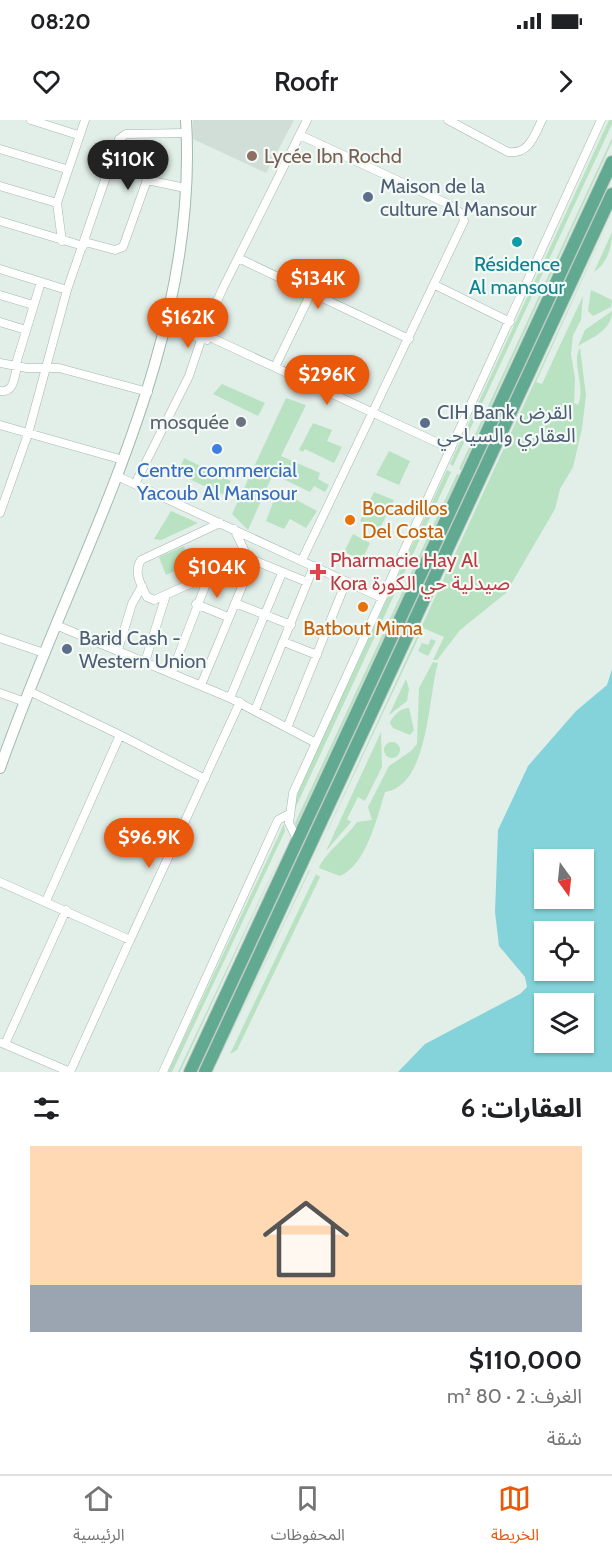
<!DOCTYPE html>
<html lang="ar">
<meta charset="utf-8">
<style>
:root{--surface:#fff;--page:#f6f6f6;--text:#202124;--muted:#757577;--line:#e0e0e0;--accent:#ea580c}
body{margin:0;font-family:Cabin,"Noto Sans Arabic",sans-serif;background:var(--page);color:var(--text);direction:rtl;height:100vh;display:flex;flex-direction:column;font-size:22px;white-space:nowrap}
*{box-sizing:border-box;margin:0}
p{font-size:20px;color:var(--muted)}
.icon{flex:none;width:33px;height:33px;fill:none;stroke:currentColor;stroke-width:2;stroke-linecap:round;stroke-linejoin:round}
.map{position:relative;height:952px;overflow:hidden;direction:ltr}
.panel{display:flex;flex-direction:column;background:var(--surface);flex:1}
.panel>*{flex:none}
.needle{width:39px;rotate:165deg}
.controls{position:absolute;left:534px;top:729px;display:grid;gap:12px}
.controls a{display:grid;place-items:center;width:60px;height:60px;border-radius:0px;background:var(--surface);box-shadow:0 2px 4px #0004;font-size:30px}
.price{position:absolute;translate:-50% -51px;padding:0 14px;border-radius:21px;background:var(--accent);color:#fff;font-size:20px;line-height:39px;filter:drop-shadow(0 2px 3px #0008)}
.price::after{content:'';position:absolute;left:50%;top:36px;width:18px;height:14px;margin-left:-9px;background:inherit;clip-path:polygon(0 0,100% 0,50% 100%)}
.price.active{background:#222;color:#fff}
ul{padding:0;list-style:none}
li{display:grid;align-content:center;gap:12px;height:318px;padding:0 30px}
li+li{border-top:2px solid var(--line)}
li span{display:grid;place-items:center;height:186px;border-radius:0px;color:#555}
li>.icon{margin-inline-start:auto}
span .icon{width:108px;height:108px;fill:#fffc;stroke-width:1}
li b{font-size:26px}
h2{display:flex;justify-content:space-between;align-items:center;height:72px;padding:0 30px;font-size:26px}
.status{display:flex;justify-content:space-between;align-items:center;height:42px;padding:0 30px;background:var(--surface);direction:ltr}
.status svg{height:16px;fill:currentColor}
header{display:flex;justify-content:space-between;align-items:center;height:78px;padding:0 30px;background:var(--surface);font-size:27px;font-weight:600}
.tabs{display:flex;justify-content:space-around;align-items:center;height:84px;border-top:2px solid var(--line);background:var(--surface);font-size:16px;color:var(--muted)}
.tabs a{display:grid;justify-items:center;gap:3px}
.tabs .active{color:var(--accent)}
.map>svg:first-child{display:block}
.built{fill:#d0ded7}
.green{fill:#b8e2c1}
.water{fill:#84d3da;fill-rule:evenodd}
.lines{fill:none;stroke-linecap:round;stroke-linejoin:round}
.street-casing{stroke:#a4b7af;stroke-width:9}
.secondary-casing{stroke:#9fbbaf;stroke-width:12}
.primary-casing{stroke:#c1cac7;stroke-width:14}
.street{stroke:#fff;stroke-width:8}
.secondary{stroke:#fff;stroke-width:10}
.primary{stroke:#61a991;stroke-width:12}
.education-dot{fill:#8d6e63;stroke:#f3faf6;stroke-width:2}
.service-dot{fill:#5c6f8a;stroke:#f3faf6;stroke-width:2}
.culture-dot{fill:#0f9aa8;stroke:#f3faf6;stroke-width:2}
.worship-dot{fill:#6b7280;stroke:#f3faf6;stroke-width:2}
.shop-dot{fill:#3f7fe0;stroke:#f3faf6;stroke-width:2}
.food-dot{fill:#e8710a;stroke:#f3faf6;stroke-width:2}
.health-dot{fill:#e0444e;stroke:#f3faf6;stroke-width:2}
.labels{text-anchor:middle;dominant-baseline:central;stroke-width:4.5;stroke-linejoin:round;paint-order:stroke}
.education-label{font-size:20px;fill:#785e54;stroke:#f3faf6;text-anchor:start}
.service-label{font-size:20px;fill:#4e5e75;stroke:#f3faf6;text-anchor:start}
.culture-label{font-size:20px;fill:#0d838f;stroke:#f3faf6}
.worship-label{font-size:20px;fill:#5b616d;stroke:#f3faf6;text-anchor:end}
.shop-label{font-size:20px;fill:#366cbe;stroke:#f3faf6}
.food-label{font-size:20px;fill:#c56008;stroke:#f3faf6;text-anchor:start}
.health-label{font-size:20px;fill:#be3a42;stroke:#f3faf6;text-anchor:start}
</style>
<div class="status"><b>08:20</b><svg viewBox="0 0 49 12"><path d="M0 12V9h3v3zM5 12V6h3v6zM10 12V3h3v9zM15 12V0h3v12zM26 1h20v11H26zM47 4h2v5h-2z"/></svg></div>
<header><svg class="icon" aria-label="forward" viewBox="0 0 24 24"><path d="M9 5l7 7-7 7"/></svg>Roofr<svg class="icon" aria-label="heart" viewBox="0 0 24 24"><path d="M12 20l-8-8c-3-5 5-10 8-4 3-6 11-1 8 4z"/></svg></header>
<div class="map">
<svg width="612" height="952" viewBox="0 0 612 952">
<rect width="100%" height="100%" fill="#e2eee8"/>
<path class="built" d="M193,0H294L266,53L193,19Z"/>
<path class="green" d="M609,0H612V4L453,346L450,344Z
M612,18V22L461,350L459,349Z
M612,94L536,262L542,264L583,176L581,200L573,215L571,234L575,259L574,283L578,285C586,267 571,241 580,228L586,275L582,309L573,347L560,369L555,389L506,473L460,510L437,540H433L444,517L423,508L310,748Z
M612,112C612,128 607,143 594,152Z
M591,170L612,180L611,187L593,196L588,191Z
M612,191C612,211 591,218 578,226L585,210Z
M222,264L265,283L258,296L213,274Z
M286,278L306,285L281,336L320,353L318,359L329,365L325,372L314,366L310,372L273,354L248,410L232,394Z
M313,303L332,310L327,321L342,327L334,343L305,329L303,332L299,330Z
M389,331L410,341L399,365L376,355Z
M184,338L231,361L224,375L178,354Z
M447,350L451,352L294,691L298,671Z
M457,354L459,355L296,706L295,703Z
M278,370L317,391L306,408L290,399L284,409L266,401Z
M374,372L394,380L379,410L360,401Z
M171,391L198,403L161,420L154,419Z
M353,414L370,423L362,440L344,432Z
M184,426L190,444L166,455L159,437Z
M431,519L436,521L428,536L418,531L422,523L428,525Z
M433,542L438,543C428,576 429,666 385,672C377,698 366,745 340,756L319,748C324,734 347,717 357,702L372,700L368,687L389,646L411,631L417,624L419,568Z
M406,559L409,569L407,581L389,595Z
M409,588L414,610L410,615L393,608L390,603C392,596 402,587 409,588Z
M381,612L382,647L365,681L358,677L347,699L351,702L326,731Z
M384 630a8 8 0 1 1 16 0a8 8 0 1 1-16 0Z
M284,704L285,711L172,952H168Z
M281,735L180,952H178L266,766Z
M309,750H310L213,952Z
M316,754L320,757L237,930L230,934Z"/>
<path class="water" d="M612,549V952H398L425,924L520,874L527,867L525,857L499,826L495,792L498,710L528,646L576,591L607,565ZM544,740H584V778H544ZM544,812H584V850H544ZM544,884H584V922H544Z"/>
<g class="lines">
<defs>
<path id="street" d="M31,0L78,15
M448,0L508,32C529,35 534,16 542,0
M300,15L448,84L462,94L464,101L302,440
M0,29L66,49
M111,41L143,52L147,60
M0,66L57,83
M0,101L83,126
M62,121L57,83L85,0
M85,122L115,130L123,127L147,60L185,68
M238,138L409,219
M0,149L67,170
M435,165L510,202
M0,175L33,185
M170,188L205,208L214,219L451,329
M0,202L26,210
M165,208L207,220
M0,243L27,248H59L148,272
M15,247L41,162
M275,247L311,173
M0,271C14,273 14,258 17,247
M0,305L123,340
M117,356L382,478
M135,364L189,256L205,208L223,168L307,0
M0,393L28,314L67,170L119,19L126,14L186,13
M220,403L141,440C133,452 141,465 147,477L154,480L248,438
M234,409L248,438L307,462
M235,483L291,505
M196,484L228,497
M56,505L230,578L316,623
M0,518L44,533
M284,522L317,535
M118,530L132,484L142,466
M145,542L166,475
M172,552L209,456
M201,565L244,462L246,455L243,442
M29,571L120,615L46,781
M0,573L25,582
M230,578L282,453
M255,590L314,446
M287,608L346,462
M120,615L205,659
M298,721L289,703L293,673L601,0
M0,762L130,820L240,582
M2,923L70,952
M5,924L66,790
M70,952L130,820
M163,952L278,700L289,694"/>
<path id="secondary" d="M0,648C74,436 200,232 186,0"/>
<path id="primary" d="M190,952L612,42
M205,952L612,74"/>
</defs>
<use href="#street" class="street-casing"/>
<use href="#secondary" class="secondary-casing"/>
<use href="#primary" class="primary-casing"/>
<use href="#street" class="street"/>
<use href="#secondary" class="secondary"/>
<use href="#primary" class="primary"/>
</g>
<circle class="education-dot" cx="252" cy="36" r="6"/>
<g class="service-dot">
<circle cx="368" cy="77" r="6"/>
<circle cx="425" cy="303" r="6"/>
<circle cx="67" cy="529" r="6"/>
</g>
<circle class="culture-dot" cx="517" cy="122" r="6"/>
<circle class="worship-dot" cx="241" cy="302" r="6"/>
<circle class="shop-dot" cx="217" cy="329" r="6"/>
<g class="food-dot">
<circle cx="350" cy="400" r="6"/>
<circle cx="363" cy="487" r="6"/>
</g>
<path class="health-dot" d="M315 443h6v6h6v6h-6v6h-6v-6h-6v-6h6z"/>
<g class="labels">
<g class="education-label">
<text x="264" y="36">Lycée Ibn Rochd</text>
</g>
<g class="service-label">
<text x="380" y="66">Maison de la<tspan x="380" dy="23">culture Al Mansour</tspan></text>
<text x="437" y="292">CIH Bank القرض<tspan x="437" dy="23">العقاري والسياحي</tspan></text>
<text x="79" y="518">Barid Cash -<tspan x="79" dy="23">Western Union</tspan></text>
</g>
<g class="culture-label">
<text x="517" y="144">Résidence<tspan x="517" dy="23">Al mansour</tspan></text>
</g>
<g class="worship-label">
<text x="229" y="302">mosquée</text>
</g>
<g class="shop-label">
<text x="217" y="350">Centre commercial<tspan x="217" dy="23">Yacoub Al Mansour</tspan></text>
</g>
<g class="food-label">
<text x="362" y="388">Bocadillos<tspan x="362" dy="23">Del Costa</tspan></text>
<text x="363" y="508" text-anchor="middle">Batbout Mima</text>
</g>
<g class="health-label">
<text x="330" y="440">Pharmacie Hay Al<tspan x="330" dy="23">Kora صيدلية حي الكورة</tspan></text>
</g>
</g>
</svg>
<div class="controls">
<a><svg class="needle" viewBox="-14 -14 28 28"><path d="M0-13l5 13h-10z" fill="#e53935"/><path d="M0 13l5-13h-10z" fill="#757577"/></svg></a>
<a><svg class="icon" aria-label="locate" viewBox="0 0 24 24"><circle cx="12" cy="12" r="6"/><path d="M12 2v4M12 18v4M2 12h4M18 12h4"/></svg></a>
<a><svg class="icon" aria-label="layers" viewBox="0 0 24 24"><path d="M12 4l9 5-9 5-9-5zM3 14l9 5 9-5"/></svg></a>
</div>
<b class="price active" style="left:128px;top:71px">$110K</b>
<b class="price" style="left:318px;top:190px">$134K</b>
<b class="price" style="left:188px;top:229px">$162K</b>
<b class="price" style="left:327px;top:286px">$296K</b>
<b class="price" style="left:217px;top:479px">$104K</b>
<b class="price" style="left:149px;top:749px">$96.9K</b>
</div>
<section class="panel">
<h2>العقارات: 6<svg class="icon" aria-label="filters" viewBox="0 0 24 24"><path d="M4 7h16M4 17h16"/><circle cx="9" cy="7" r="2"/><circle cx="15" cy="17" r="2"/></svg></h2>
<ul>
<li><span style="background:linear-gradient(#ffd9b3 75%,#9aa5b1 0)"><svg class="icon" aria-label="home" viewBox="0 0 24 24"><path d="M3 11l9-7 9 7M6 9v11h12V9"/></svg></span><div><b>$110,000</b><p>الغرف: 2 · 80 m²</p><p>شقة</p></div></li>
</ul>
</section>
<nav class="tabs">
<a class="active"><svg class="icon" aria-label="map" viewBox="0 0 24 24"><path d="M3 6l6-2 6 2 6-2v14l-6 2-6-2-6 2zM9 4v14M15 6v14"/></svg>الخريطة</a>
<a><svg class="icon" aria-label="saved" viewBox="0 0 24 24"><path d="M7 4h10v16l-5-4-5 4z"/></svg>المحفوظات</a>
<a><svg class="icon" aria-label="home" viewBox="0 0 24 24"><path d="M3 11l9-7 9 7M6 9v11h12V9"/></svg>الرئيسية</a>
</nav>
